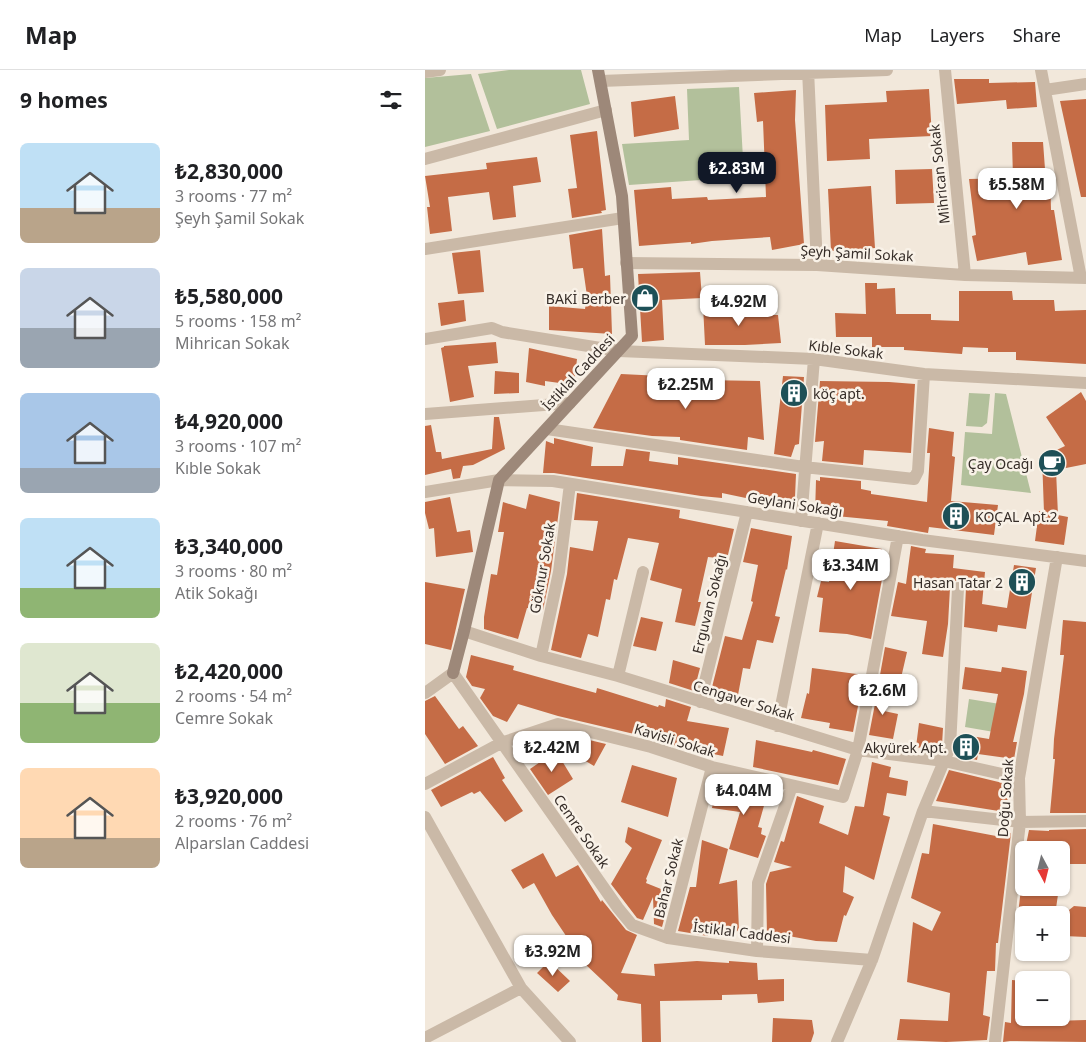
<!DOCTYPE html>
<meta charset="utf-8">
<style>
:root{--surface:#fff;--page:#f2f2f2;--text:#202124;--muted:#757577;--line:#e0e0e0;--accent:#111827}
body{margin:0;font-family:"Noto Sans",sans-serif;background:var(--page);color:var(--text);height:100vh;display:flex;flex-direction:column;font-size:19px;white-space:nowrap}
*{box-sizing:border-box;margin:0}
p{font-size:16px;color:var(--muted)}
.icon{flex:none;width:28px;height:28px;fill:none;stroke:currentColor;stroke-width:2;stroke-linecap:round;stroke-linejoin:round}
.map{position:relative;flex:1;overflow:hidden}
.panel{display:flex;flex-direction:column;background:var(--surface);width:425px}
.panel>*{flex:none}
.needle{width:32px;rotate:173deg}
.buttons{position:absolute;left:590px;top:771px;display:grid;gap:10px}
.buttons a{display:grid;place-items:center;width:55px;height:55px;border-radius:8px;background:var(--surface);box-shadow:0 1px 4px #0004;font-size:25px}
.price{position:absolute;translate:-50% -42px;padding:0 11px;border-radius:10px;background:#fff;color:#222;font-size:16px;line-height:32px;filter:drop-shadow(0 1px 2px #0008)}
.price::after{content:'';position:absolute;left:50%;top:30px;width:15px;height:11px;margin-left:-8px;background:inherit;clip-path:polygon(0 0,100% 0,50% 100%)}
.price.on{background:var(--accent);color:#fff}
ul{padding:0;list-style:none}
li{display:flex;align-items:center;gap:15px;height:125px;padding:0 20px}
li span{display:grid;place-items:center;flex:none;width:140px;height:100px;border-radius:8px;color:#555}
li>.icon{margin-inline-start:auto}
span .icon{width:60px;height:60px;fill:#fffc;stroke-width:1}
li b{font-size:21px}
h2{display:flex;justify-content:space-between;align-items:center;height:60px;padding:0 20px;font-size:21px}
header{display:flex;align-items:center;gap:30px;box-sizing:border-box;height:70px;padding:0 25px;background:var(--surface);border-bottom:1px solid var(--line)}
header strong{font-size:24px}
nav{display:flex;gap:28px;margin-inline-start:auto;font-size:18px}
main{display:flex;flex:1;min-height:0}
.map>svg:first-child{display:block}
.green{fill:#b2c09b}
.building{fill:#c56c46}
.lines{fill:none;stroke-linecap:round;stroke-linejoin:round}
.street{stroke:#cab9a7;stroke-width:12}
.secondary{stroke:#9d8879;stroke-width:12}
.labels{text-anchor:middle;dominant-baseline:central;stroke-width:5;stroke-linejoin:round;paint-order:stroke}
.street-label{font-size:14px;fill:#362d28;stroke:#f9f2e8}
.poi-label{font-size:14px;fill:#362d28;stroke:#f9f2e8;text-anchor:end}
</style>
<header>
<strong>Map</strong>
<nav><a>Map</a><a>Layers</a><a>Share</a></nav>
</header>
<main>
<section class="panel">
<h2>9 homes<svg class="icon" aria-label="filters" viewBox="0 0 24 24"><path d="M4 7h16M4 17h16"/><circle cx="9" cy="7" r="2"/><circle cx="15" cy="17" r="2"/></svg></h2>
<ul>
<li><span style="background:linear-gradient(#bfe0f5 65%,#b9a48a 0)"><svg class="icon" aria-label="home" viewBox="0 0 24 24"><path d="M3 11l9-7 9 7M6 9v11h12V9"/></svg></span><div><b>₺2,830,000</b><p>3 rooms · 77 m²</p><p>Şeyh Şamil Sokak</p></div></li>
<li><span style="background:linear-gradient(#c9d6e8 60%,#9aa5b1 0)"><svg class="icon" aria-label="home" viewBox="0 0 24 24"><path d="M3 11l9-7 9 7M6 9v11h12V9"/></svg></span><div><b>₺5,580,000</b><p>5 rooms · 158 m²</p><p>Mihrican Sokak</p></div></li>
<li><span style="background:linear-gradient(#a9c7e8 75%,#9aa5b1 0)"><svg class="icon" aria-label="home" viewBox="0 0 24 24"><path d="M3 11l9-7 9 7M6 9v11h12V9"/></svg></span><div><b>₺4,920,000</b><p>3 rooms · 107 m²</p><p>Kıble Sokak</p></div></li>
<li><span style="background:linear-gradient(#bfe0f5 70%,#8fb573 0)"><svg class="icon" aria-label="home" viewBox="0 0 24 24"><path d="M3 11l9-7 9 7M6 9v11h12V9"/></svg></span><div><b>₺3,340,000</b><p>3 rooms · 80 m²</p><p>Atik Sokağı</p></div></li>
<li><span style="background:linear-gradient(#dfe7d0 60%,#8fb573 0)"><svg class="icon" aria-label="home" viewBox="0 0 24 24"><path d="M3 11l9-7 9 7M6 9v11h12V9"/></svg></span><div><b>₺2,420,000</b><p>2 rooms · 54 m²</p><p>Cemre Sokak</p></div></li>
<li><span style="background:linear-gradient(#ffd9b3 70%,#b9a48a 0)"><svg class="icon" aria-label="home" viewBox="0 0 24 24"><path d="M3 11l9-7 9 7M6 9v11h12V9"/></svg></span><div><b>₺3,920,000</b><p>2 rooms · 76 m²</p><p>Alparslan Caddesi</p></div></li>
</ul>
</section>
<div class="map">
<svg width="661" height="972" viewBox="0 0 661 972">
<rect width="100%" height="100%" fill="#f2e8db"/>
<path class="green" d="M84,0H156L165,34L72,59L53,4Z
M46,4L65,61L0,77V8Z
M314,17L319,107L204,115L197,74L264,70L262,19Z
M544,323L565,324L562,353L557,357L541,356Z
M570,323L581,324L606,423L536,415L540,362L567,364Z
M544,629L575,634L569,662L540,657Z"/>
<path class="building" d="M529,9H564V13L610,12L612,37L582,39L581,30L532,34Z
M504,19L507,66L444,69L445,89L402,91L400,35L462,32L461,21Z
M371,20L370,50L379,174L347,180L345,167L287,171L266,174V172L214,176L209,120L246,117L247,129L282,127L283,130L341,127L338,51L332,52L329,23Z
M250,26L254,59L209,67L206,32Z
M661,29V127H656L635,31Z
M172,61L181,140L176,141L177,143L147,148L143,119L152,118L145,65Z
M587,72H618L620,99H625L626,140H629L637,190L603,195L601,182L552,191L547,166L551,165L544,109L588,108Z
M112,87L116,112L88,116L91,147L68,150L64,122L23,127L27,161L5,164L2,137H5L0,106L62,99L61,93Z
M507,99L509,133L471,134L470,100Z
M446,116L450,178L406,181L403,119Z
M177,159L180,206L185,205L187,264L124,260V236L160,239L162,226L158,198L148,199L144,165Z
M55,180L59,222L33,224L27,183Z
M275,202L277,228L237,230L239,270L217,272L213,204Z
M440,213H452V219L470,218L471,244H506V250L534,251V221H587L588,230H629L630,241L661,240V294L591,290V282H563V278L538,277L537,284L479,280V277H447V267H411L410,243L441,244Z
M39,230L41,251L16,256L13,233Z
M278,235L324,236V245H353L356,273L320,275H280Z
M71,272L73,293L43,296L49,327L25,332L16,278L19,277V276Z
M104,278L152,289L149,315L120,311V316L101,312Z
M70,301L94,303V323L69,324Z
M196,304L278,308V310L335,311L339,370L323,367L322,380L255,370V367L227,366L168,358Z
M358,306L379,307L374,374L370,375L366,387L349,384Z
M395,311L464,312L490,314L486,383L439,380L438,395L397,391L399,371L390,372Z
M656,322L661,331V394L631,400L633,445L643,447L639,475L610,471L614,441L619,442L617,387L640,376L621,347Z
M69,347H74L80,379L48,395L38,396L35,408L28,409L26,399L0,405V356L6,355L11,382H16L17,389L67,379Z
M504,358L529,362L527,386L530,387L526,431L573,435L569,465L504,457L503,463L462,456L463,451L390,444L391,410L395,411V407L436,411V419L446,421V424L502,432L505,383H502Z
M129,368L168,377L166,396H198L201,379L225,382L224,391L253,395V387L371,404L370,427L367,433L335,429V431L297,423V428L276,426L129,403H118L121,371L129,374Z
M152,423L255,440L254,448L309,459L302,489L283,487L273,532H276L270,556L250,552L257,519L225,510L234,473L203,468L192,510L189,509L185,530L181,529L173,567L163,564L156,588L126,580L142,504L145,477L168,481L173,451L149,450Z
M104,424L135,432L126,501L118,540L102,538L93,569L59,559V547L66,504L72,505L79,462H73L78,432L101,439Z
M25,427L32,462L45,460L48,482L11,487L9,458L4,459L0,443V432Z
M326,458L367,466L362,500L361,499L350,546L355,547L348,573L332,570L325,599L318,598L313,625L286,621L300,566L317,570L328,532L326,531L333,495L318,492Z
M410,471L457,479L452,508L457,509L446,569L422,564L394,562L398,528L392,527L396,511L404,512Z
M486,476L501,479L500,483L529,485L528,498L560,502L557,534L582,538L589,495L611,498L601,559L573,555L572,562L539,557L541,518L538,511H530L525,518L523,554L518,587L497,584L502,551L466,546L473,512L481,514Z
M0,512L40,519L26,580L0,574Z
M216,547L238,552L231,581L208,576Z
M638,550L661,552V743H625L630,689H628L629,669L639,585H635Z
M460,577L482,582L476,608L455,605Z
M46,585L89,596L88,600L171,623L172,618L233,637L234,635L240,637L241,629L266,637L262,651L304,658L298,686L254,677L230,668L205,663L133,646L93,634L82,652L68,646L55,628L60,619L47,616L41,607Z
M248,590L275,598L269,621L244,613Z
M540,597L576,602L577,597L602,601L599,624L588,672H592L589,689L553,684L552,690L530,685L533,678L534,664L564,669L573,624L537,619Z
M387,598L439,605L428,662L404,658L405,653L376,648L382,623L384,624Z
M455,608L461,609L459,641L473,644L468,669L444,665Z
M10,626L34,659L38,656L53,676L20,694L0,664V631Z
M494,653L518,658L517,675L515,681L491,677Z
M156,668L181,674L169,696L149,684Z
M331,670L387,682L388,680L421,689L413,715L328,697Z
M131,681L148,709L123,725L105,699Z
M68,687L80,708L77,710L98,741L80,752L55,721L49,724L47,722L16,737L6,720Z
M447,692L466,697L464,707L483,711L481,726L462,723L458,745L465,747L449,810L420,796L418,822L429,827L421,846L419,845L412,872L391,871L358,865L357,868L342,865L341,814L345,802L367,797L349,792L356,771L359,772L372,726L399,736L394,753L423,765L430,736L439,737Z
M207,695L252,708L243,747L196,732Z
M524,700L586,715L580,742L511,731Z
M292,712L321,720H326V714L344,718L333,757L337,758L336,764L341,766L333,788L304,779L315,742L287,738Z
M508,754L571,766L572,761L586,763L573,873H571L570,901H562L558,945L565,947L562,970L521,972L472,970L475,949L523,951L525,923L482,912L488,852L507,861L516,842L486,828L497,783L504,784Z
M203,757L237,770L221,809L222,810L221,813L246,823L237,857L229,854L228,827L218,850L212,848L186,814L207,778L200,772Z
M661,759V794H642L643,790H636V780H600L604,760L624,761V760Z
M277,770L303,779L294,814L312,810L314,861L283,864V866L253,861L265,817H271Z
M118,783L131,807L153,795L176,832L177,830L201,860L212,865L196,903L230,906L229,894L272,891L304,893V891L332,893L333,910L359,909V931L333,933L332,924L297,925V930L235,931L236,972H217L216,934L192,930L193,925L160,894L127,845L109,813L98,819L86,800Z
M599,791V818H634L630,845H599V864L591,863Z
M649,836L661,837V867L639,866V844Z
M124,891L145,911L133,922L112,903Z
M587,910L599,911V948L628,951L661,950V972L585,971L578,972L580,952L586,953Z
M348,948L387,950L389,963L386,972H347Z"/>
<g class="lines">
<path class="street" d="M383,0L392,195
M520,0L540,205
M616,0L656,208
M0,2L15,0
M176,11L462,0
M620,20L661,14
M0,89L181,40
M0,179L198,148
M201,193L392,195L540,205L661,208
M0,269L67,258L77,262L194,281L389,289L499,304L661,313
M0,344L145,333
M122,359L379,397L489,409L493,401L499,304
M0,422L74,410L128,411L497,470L661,491
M376,451L389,289
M39,561L116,586L193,606L433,680L519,691L594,708
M116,586L134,502L145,414
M193,606L218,502
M0,623L28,603L193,838L207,855L243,868L332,881L447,890
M275,632L322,442
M352,656L393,453
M0,714L76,673L133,654L226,677L287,697L418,727L433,680L473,466
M498,741L595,752L661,751
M0,747L96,918L145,972
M243,868L287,697
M332,881L333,813L367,716
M0,968L96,918
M412,972L447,890L498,741L525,677L533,518
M570,972L595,752L594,708L632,487"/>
<path class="secondary" d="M28,603L39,561L74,410L207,266L197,126L173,0"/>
</g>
<defs>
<symbol id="shop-disc" viewBox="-11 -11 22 22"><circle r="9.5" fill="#1e5057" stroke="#f9f2e8"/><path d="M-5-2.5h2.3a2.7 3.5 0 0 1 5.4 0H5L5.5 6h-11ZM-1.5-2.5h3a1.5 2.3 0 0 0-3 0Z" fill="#fff"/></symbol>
<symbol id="building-disc" viewBox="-11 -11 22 22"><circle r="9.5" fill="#1e5057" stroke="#f9f2e8"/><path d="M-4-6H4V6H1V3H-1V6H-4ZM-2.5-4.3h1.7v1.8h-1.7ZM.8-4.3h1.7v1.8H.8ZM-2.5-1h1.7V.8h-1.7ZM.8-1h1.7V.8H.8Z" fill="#fff"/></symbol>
<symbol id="cafe-disc" viewBox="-11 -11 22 22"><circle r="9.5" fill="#1e5057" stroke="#f9f2e8"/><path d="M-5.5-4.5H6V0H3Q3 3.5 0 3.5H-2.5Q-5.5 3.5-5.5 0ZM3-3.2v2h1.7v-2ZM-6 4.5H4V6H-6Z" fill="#fff"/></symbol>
</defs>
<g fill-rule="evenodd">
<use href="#shop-disc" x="204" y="212" width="32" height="32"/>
<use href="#building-disc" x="353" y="307" width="32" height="32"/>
<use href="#cafe-disc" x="611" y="377" width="32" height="32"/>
<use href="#building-disc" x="515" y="430" width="32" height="32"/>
<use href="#building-disc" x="581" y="496" width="32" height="32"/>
<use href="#building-disc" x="525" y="661" width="32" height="32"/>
</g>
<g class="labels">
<g class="street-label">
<text transform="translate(514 104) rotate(-96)">Mihrican Sokak</text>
<text transform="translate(432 183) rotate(3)">Şeyh Şamil Sokak</text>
<text transform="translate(421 279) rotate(7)">Kıble Sokak</text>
<text transform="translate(153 302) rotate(-47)">İstiklal Caddesi</text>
<text transform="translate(370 434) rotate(9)">Geylani Sokağı</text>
<text transform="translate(117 498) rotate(-80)">Göknur Sokak</text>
<text transform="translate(284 534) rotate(-76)">Erguvan Sokağı</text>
<text transform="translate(319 630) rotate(17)">Cengaver Sokak</text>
<text transform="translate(250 670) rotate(17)">Kavisli Sokak</text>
<text transform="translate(580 728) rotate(-86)">Doğu Sokak</text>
<text transform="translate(157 761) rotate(55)">Cemre Sokak</text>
<text transform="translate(243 808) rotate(-76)">Bahar Sokak</text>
<text transform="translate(317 862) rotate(7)">İstiklal Caddesi</text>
</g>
<g class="poi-label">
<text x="201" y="228">BAKİ Berber</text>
<text x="388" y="323" text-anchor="start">köç apt.</text>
<text x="608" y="393">Çay Ocağı</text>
<text x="550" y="446" text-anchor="start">KOÇAL Apt.2</text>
<text x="578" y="512">Hasan Tatar 2</text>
<text x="522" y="677">Akyürek Apt.</text>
</g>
</g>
</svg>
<div class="buttons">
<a><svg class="needle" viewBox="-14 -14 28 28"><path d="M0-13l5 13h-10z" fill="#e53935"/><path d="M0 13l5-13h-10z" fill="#757577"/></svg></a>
<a>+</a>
<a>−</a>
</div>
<b class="price on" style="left:312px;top:124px">₺2.83M</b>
<b class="price" style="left:592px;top:140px">₺5.58M</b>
<b class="price" style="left:314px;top:257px">₺4.92M</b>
<b class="price" style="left:261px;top:340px">₺2.25M</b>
<b class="price" style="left:426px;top:521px">₺3.34M</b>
<b class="price" style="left:458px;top:646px">₺2.6M</b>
<b class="price" style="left:127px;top:703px">₺2.42M</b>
<b class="price" style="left:319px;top:746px">₺4.04M</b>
<b class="price" style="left:128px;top:907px">₺3.92M</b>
</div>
</main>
